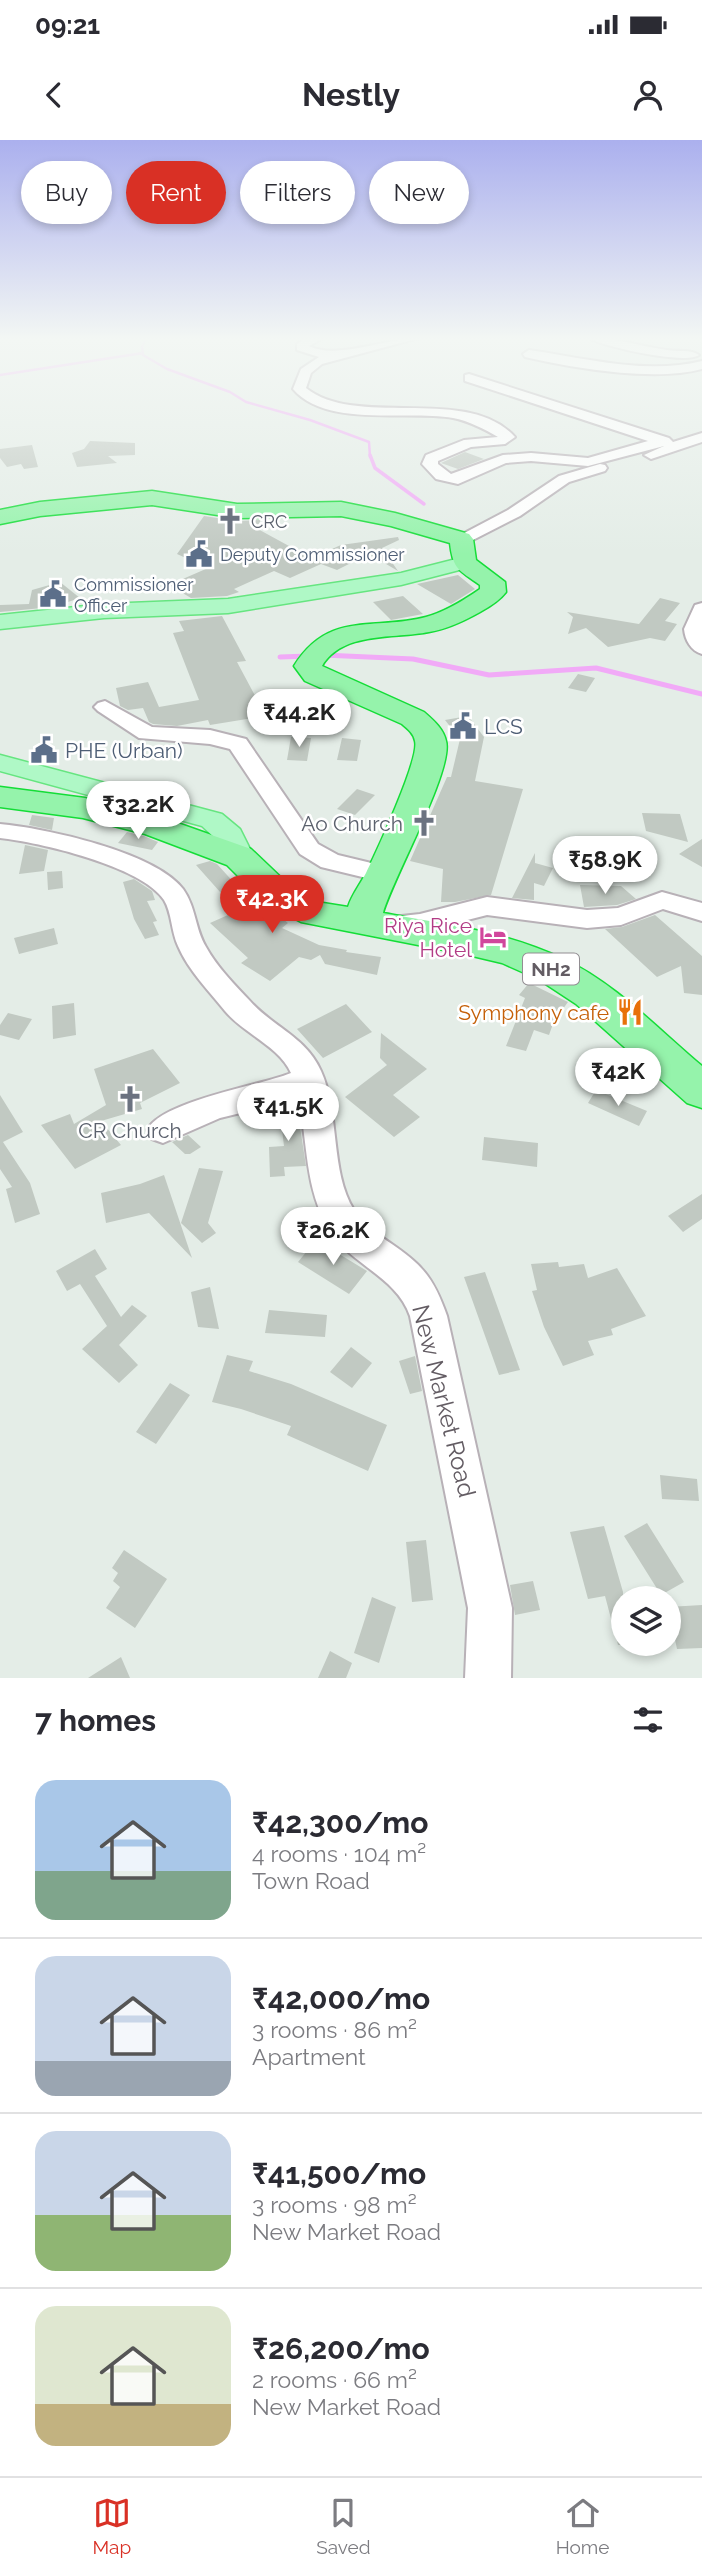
<!DOCTYPE html>
<meta charset="utf-8">
<style>
:root{--surface:#fff;--page:#f2f2f3;--text:#2b2b33;--muted:#7c7c81;--line:#e1e1e2;--accent:#d93025}
body{margin:0;font-family:Raleway,sans-serif;background:var(--page);color:var(--text);height:100vh;display:flex;flex-direction:column;font-size:26px;white-space:nowrap}
*{box-sizing:border-box;margin:0}
p{font-size:23px;color:var(--muted)}
.icon{flex:none;width:38px;height:38px;fill:none;stroke:currentColor;stroke-width:2;stroke-linecap:round;stroke-linejoin:round}
.map{position:relative;height:1538px;overflow:hidden}
.drawer{display:flex;flex-direction:column;background:var(--surface);flex:1}
.drawer>*{flex:none}
.banner{position:absolute;left:21px;top:21px;width:662px;height:63px;display:flex;gap:14px}
.tools{position:absolute;left:611px;top:1446px;display:grid;gap:14px}
.tools a{display:grid;place-items:center;width:70px;height:70px;border-radius:50%;background:var(--surface);box-shadow:0 4px 10px #0003;font-size:35px}
.price{position:absolute;translate:-50% -60px;padding:0 16px;border-radius:24px;background:#fff;color:#222;font-size:23px;line-height:46px;filter:drop-shadow(0 2px 4px #0008)}
.price::after{content:'';position:absolute;left:50%;top:42px;width:21px;height:16px;margin-left:-10px;background:inherit;clip-path:polygon(0 0,100% 0,50% 100%)}
.price.active{background:var(--accent);color:#fff}
ul{padding:0;list-style:none}
li{display:flex;align-items:center;gap:21px;height:175px;padding:0 35px}
li+li{border-top:2px solid var(--line)}
li span{display:grid;place-items:center;flex:none;width:196px;height:140px;border-radius:21px;color:#555}
li>.icon{margin-inline-start:auto}
span .icon{width:84px;height:84px;fill:#fffc;stroke-width:1}
li b{font-size:30px}
h2{display:flex;justify-content:space-between;align-items:center;height:84px;padding:0 35px;font-size:30px}
.pill{padding:0 24px;border-radius:32px;background:var(--surface);box-shadow:0 4px 10px #0003;font-size:24px;line-height:63px}
.pill.active{background:var(--accent);color:#fff}
.status{display:flex;justify-content:space-between;align-items:center;height:49px;padding:0 35px;background:var(--surface);direction:ltr}
.status svg{height:19px;fill:currentColor}
header{display:flex;justify-content:space-between;align-items:center;height:91px;padding:0 35px;background:var(--surface);font-size:32px;font-weight:700}
.menu{display:flex;justify-content:space-around;align-items:center;height:98px;border-top:2px solid var(--line);background:var(--surface);font-size:19px;color:var(--muted)}
.menu a{display:grid;justify-items:center;gap:4px}
.menu .active{color:var(--accent)}
.map>svg:first-child{display:block}
.lines{fill:none;stroke-linecap:round;stroke-linejoin:round}
.stream-far2{stroke:#f1aaf7;stroke-width:2.5}
.stream-far1{stroke:#f1aaf7;stroke-width:3.5}
.stream{stroke:#f1aaf7;stroke-width:5}
.building{fill:#c1c9c2}
.minor-casing{stroke:#b8b1b7;stroke-width:4}
.major-casing{stroke:#66e580;stroke-width:3}
.highway-casing{stroke:#14dd37;stroke-width:3}
.minor{fill:#fff;fill-rule:evenodd}
.major{fill:#aff8c6;fill-rule:evenodd}
.highway{fill:#95f3ab;fill-rule:evenodd}
.labels{text-anchor:middle;dominant-baseline:central;stroke-width:5;stroke-linejoin:round;paint-order:stroke}
.far-worship-label{font-size:18px;fill:#5b616d;stroke:#fff;text-anchor:start}
.far-service-label{font-size:18px;fill:#4e5e75;stroke:#fff;text-anchor:start}
.shield{fill:#fff;stroke:#928d92;stroke-width:2}
.shield-label{font-size:19px;font-weight:bold;fill:#635c63}
.service-label{font-size:21px;fill:#4e5e75;stroke:#fff;text-anchor:start}
.worship-label{font-size:21px;fill:#5b616d;stroke:#fff;text-anchor:end}
.hotel-label{font-size:21px;fill:#b23c85;stroke:#fff;text-anchor:end}
.food-label{font-size:21px;fill:#c56008;stroke:#fff;text-anchor:end}
.near-street-label{font-size:24px;fill:#635c63;stroke:#fff}
</style>
<div class="status"><b>09:21</b><svg viewBox="0 0 49 12"><path d="M0 12V9h3v3zM5 12V6h3v6zM10 12V3h3v9zM15 12V0h3v12zM26 1h20v11H26zM47 4h2v5h-2z"/></svg></div>
<header><svg class="icon" aria-label="back" viewBox="0 0 24 24"><path d="M15 5l-7 7 7 7"/></svg>Nestly<svg class="icon" aria-label="person" viewBox="0 0 24 24"><circle cx="12" cy="8" r="4"/><path d="M4 21q1-7 8-7t8 7"/></svg></header>
<div class="map">
<svg width="702" height="1538" viewBox="0 0 702 1538">
<rect width="100%" height="100%" fill="#e4ede7"/>
<g class="lines">
<path class="stream-far2" d="M146,198L142,207L143,215L167,229L230,252L246,262L310,280L369,302L370,317
M0,235L143,213"/>
<path class="stream-far1" d="M370,315L375,328L424,364"/>
<path class="stream" d="M323,515L413,519L489,535L596,528L702,554
M280,517L309,516"/>
</g>
<path class="building" d="M90,301L135,303V315L108,316L117,323L77,327L72,313L84,309Z
M32,305L38,327L24,329L21,324L7,327L0,318V309Z
M465,312L484,319L458,329L441,323Z
M204,376L237,381L261,380L256,388L311,418L341,405L398,397L399,400L382,408L398,431L369,414L337,430L321,424L290,438L274,431L234,449L239,452L227,456L191,458L169,445L208,428L177,414Z
M458,435L475,449L451,464L417,444Z
M60,442L80,458L53,467L0,472V465L29,464L32,450Z
M403,456L423,474L391,480L373,462Z
M660,458L680,463L665,481L677,484L665,501L650,498L608,507L586,488L568,494L573,477L567,472L639,484Z
M222,476L246,521L237,522L266,576L210,585L208,580L177,586L153,584L149,582L143,568L128,570L120,566L116,548L148,542L159,567L199,560L173,493L184,491L179,481Z
M578,534L595,538L586,552L568,548Z
M468,576L484,597L475,641L523,649L491,755L455,762H441L443,729L410,721L447,637H451L460,599L445,580Z
M291,597L311,598L307,621L287,620Z
M342,598L361,600L357,621L337,620Z
M357,649L375,655L355,675L337,669Z
M642,673L680,674L688,702L646,691Z
M32,675L54,678L52,690L29,685Z
M127,692L144,696L158,702L152,710L118,703Z
M702,699V727L679,714Z
M25,705L48,710L44,731L19,734Z
M535,713V723L553,728L544,746L534,743V760L512,758Z
M210,721L217,724L237,746L240,745L260,770L266,766L288,783L282,788L319,805L347,810L346,812L381,817L377,835L325,824L320,815L311,820L299,817L270,841L241,823L248,818L210,783L237,771L196,725Z
M62,731L63,748L48,750L47,732Z
M134,739L152,751L155,760L147,761L157,781L153,782L159,795L145,799L134,779L123,742Z
M580,745L621,746L636,759L617,765L584,767Z
M655,775L702,816V855L684,853L681,826L657,837L605,789L622,787Z
M54,788L58,804L19,814L14,798Z
M529,843L568,862L554,881L549,895L534,890L526,911L506,906L525,858L519,855Z
M74,863L76,895L53,899L52,866Z
M346,864L372,892L323,918L297,889Z
M8,873L32,879L19,900L0,895V885Z
M381,893L427,929L393,955L420,977L394,997L345,957L387,925L380,918Z
M153,909L180,943L140,963L142,969L101,981L121,1005L75,1029L41,985L70,974L74,984L106,965L94,929Z
M596,950L647,971L639,986L588,963Z
M0,955L23,992L3,1002L30,1043L40,1074L15,1083L6,1049L12,1047L0,1029Z
M296,960L306,1026L284,1027L285,1036L270,1037L269,1007L284,1006L279,966Z
M188,995L201,1007L190,1014H185L172,1002Z
M484,997L538,1003L537,1027L482,1020Z
M199,1028L223,1031L208,1083L216,1093L202,1103L181,1083Z
M164,1035L192,1118L149,1073L106,1083L101,1053L140,1044Z
M702,1054V1079L683,1092L668,1076Z
M316,1100L367,1131L349,1154L298,1122Z
M95,1109L107,1129L95,1136L121,1177L132,1165L147,1176L119,1205L138,1225L119,1243L82,1209L107,1186L80,1144L67,1151L56,1131Z
M558,1122L559,1127L584,1124L588,1138L617,1128L646,1176L611,1189L613,1195L588,1201L594,1215L563,1226L544,1187L532,1151L537,1150L531,1124Z
M485,1132L520,1230L499,1235L464,1137Z
M210,1147L219,1189L198,1187L191,1152Z
M269,1170L327,1175L325,1197L265,1193Z
M351,1207L372,1223L352,1248L330,1232Z
M227,1215L253,1221L249,1231L291,1244L387,1285L368,1331L287,1295L291,1286L241,1269L212,1262Z
M415,1216L422,1251L410,1254L399,1221Z
M170,1243L190,1255L156,1304L136,1292Z
M660,1335L697,1339L699,1361L662,1359Z
M647,1383L684,1442L661,1455L624,1396Z
M604,1386L623,1452V1505H618L605,1456L588,1459L570,1392Z
M426,1400L433,1460L412,1462L406,1402Z
M124,1410L167,1439L135,1488L106,1468L120,1447L113,1441L118,1433L112,1428Z
M533,1441L540,1470L515,1475L510,1445Z
M372,1457L396,1467L379,1523L354,1513Z
M702,1465V1508L677,1509L668,1467Z
M330,1511L352,1523L346,1538H318Z
M121,1517L130,1538H88Z"/>
<g class="lines">
<defs>
<path id="minor" d="M306,198H323L309,206C336,220 387,198 419,198L322,224L311,233L306,248C357,289 467,244 515,297L505,304L471,307L438,321V324L451,334L503,315L531,313L588,318L648,301L465,241V235L469,234L669,298L673,302L702,293V302L651,319L644,315L664,306L588,326L531,321L506,323L458,344L436,339L422,324L426,315L464,300L498,297C484,289 469,281 453,278C407,270 326,288 293,249L301,229L319,217L297,210V204Z
M589,198C617,198 640,206 667,210C678,212 691,209 699,215C686,225 604,207 589,198Z
M529,210C585,218 646,235 702,221V229C654,242 573,228 525,217L523,214Z
M600,324L605,325L607,328L605,331L569,342L520,376L467,403L461,404L453,399L508,370L559,336Z
M702,463V514C691,511 685,500 684,489L695,465Z
M105,561L152,587L210,590L246,599L318,704L338,715L392,728L396,734L392,740L383,742L321,727L300,714L230,609L210,604L139,598L98,571L94,567L98,563Z
M0,684C45,688 155,712 183,749C196,767 195,789 206,807C217,827 235,845 250,861C273,887 306,897 321,931C340,973 330,1032 354,1070C371,1096 402,1106 422,1129C434,1142 441,1159 447,1176L512,1468L511,1538H465L468,1468L410,1176C396,1136 351,1125 330,1091C304,1049 308,1001 298,956L273,965L220,978L163,1003L152,999L147,990C162,961 259,946 291,933C279,906 244,894 225,871C209,851 188,830 178,806C171,791 172,773 164,760C142,726 38,702 0,698Z
M662,752L702,763V781L663,769L621,785L587,788L487,775L420,792L392,793L383,790L379,784L383,778L420,774L487,757L587,770L618,768Z"/>
<path id="major" d="M464,417L471,419L474,423L471,427L401,445L228,473L104,478L0,489V475L104,464L228,459L401,433Z
M0,615L222,674L240,689L254,717L250,724L239,726L228,724L217,700L202,686L0,631Z"/>
<path id="highway" d="M152,351L237,364L341,362L395,373L469,394L473,399L476,420L505,442L506,452C499,461 489,467 480,472C464,481 447,489 429,492C394,499 343,491 322,526L424,572C433,580 443,588 446,601C454,629 392,740 383,773C444,784 507,792 563,819C613,841 660,891 702,926V968L687,963L576,864L538,839L502,823L464,814L301,782L264,762L227,725L145,694L83,678L0,667V647L85,658L169,680L251,709L290,746L323,763L348,767C352,754 360,745 366,733C376,713 420,618 415,601C414,594 408,589 402,584L305,541L294,526C329,470 373,491 426,477C445,472 464,460 480,449V445C459,430 453,430 450,403L391,386L341,376L237,378L152,365L40,376L0,384V370L40,362Z"/>
</defs>
<use href="#minor" class="minor-casing"/>
<use href="#major" class="major-casing"/>
<use href="#highway" class="highway-casing"/>
<use href="#minor" class="minor"/>
<use href="#major" class="major"/>
<use href="#highway" class="highway"/>
</g>
<linearGradient id="sky" x2="0" y2="1"><stop stop-color="#abb0ee"/><stop offset="0.48" stop-color="#f3f7f4"/><stop offset="1" stop-color="#f3f7f4" stop-opacity="0"/></linearGradient>
<rect width="702" height="414" fill="url(#sky)"/>
<defs>
<symbol id="church-bare" viewBox="-9 -9 18 18"><path d="M-1.2-6h2.4v3.5h3.3v2.4h-3.3V6h-2.4V-.1h-3.3v-2.4h3.3Z" fill="#6b7280" stroke="#fff" stroke-width="2.5" paint-order="stroke"/></symbol>
<symbol id="civic-bare" viewBox="-9 -9 18 18"><path d="M-.6-6.5H3V-4.5H.6V-3L4-1V1h2V6H-6V1h2V-1L-.6-3ZM-1.2 2.5V6h2.4V2.5Z" fill="#5c6f8a" stroke="#fff" stroke-width="2.5" paint-order="stroke"/></symbol>
<symbol id="hotel-bare" viewBox="-9 -9 18 18"><path d="M-6-4.5h1.5V1H6V5H4.5V3h-9V5H-6ZM-4 0a1.8 1.8 0 1 1 3.6 0ZM.5 0V-2.5h3Q6-2.5 6 0Z" fill="#d1479c" stroke="#fff" stroke-width="2.5" paint-order="stroke"/></symbol>
<symbol id="restaurant-bare" viewBox="-9 -9 18 18"><path d="M-5-6h1v4h1v-4h1v4h1v-4h1v5L-1.5 .5V6h-2V.5L-5-1ZM5-6V6H3V1.5H1.5Q1.5-4 5-6Z" fill="#e8710a" stroke="#fff" stroke-width="2.5" paint-order="stroke"/></symbol>
</defs>
<g fill-rule="evenodd">
<use href="#church-bare" x="211" y="362" width="38" height="38"/>
<use href="#civic-bare" x="180" y="395" width="38" height="38"/>
<use href="#civic-bare" x="34" y="435" width="38" height="38"/>
<use href="#civic-bare" x="444" y="567" width="38" height="38"/>
<use href="#civic-bare" x="25" y="591" width="38" height="38"/>
<use href="#church-bare" x="405" y="664" width="38" height="38"/>
<use href="#hotel-bare" x="474" y="778" width="38" height="38"/>
<use href="#restaurant-bare" x="611" y="853" width="38" height="38"/>
<use href="#church-bare" x="111" y="940" width="38" height="38"/>
</g>
<g class="labels">
<g class="far-worship-label">
<text x="251" y="381">CRC</text>
</g>
<g class="far-service-label">
<text x="220" y="414">Deputy Commissioner</text>
<text x="74" y="444">Commissioner<tspan x="74" dy="21">Officer</tspan></text>
</g>
<rect class="shield" x="523" y="813.5" width="56" height="31" rx="5"/>
<g class="shield-label">
<text x="551" y="829">NH2</text>
</g>
<g class="service-label">
<text x="484" y="586">LCS</text>
<text x="65" y="610">PHE (Urban)</text>
</g>
<g class="worship-label">
<text x="403" y="683">Ao Church</text>
<text x="130" y="990" text-anchor="middle">CR Church</text>
</g>
<g class="hotel-label">
<text x="472" y="785">Riya Rice<tspan x="472" dy="24">Hotel</tspan></text>
</g>
<g class="food-label">
<text x="609" y="872">Symphony cafe</text>
</g>
<g class="near-street-label">
<text transform="translate(444 1261) rotate(76)">New Market Road</text>
</g>
</g>
</svg>
<div class="tools">
<a><svg class="icon" aria-label="layers" viewBox="0 0 24 24"><path d="M12 4l9 5-9 5-9-5zM3 14l9 5 9-5"/></svg></a>
</div>
<b class="price" style="left:299px;top:609px">₹44.2K</b>
<b class="price" style="left:138px;top:701px">₹32.2K</b>
<b class="price" style="left:605px;top:756px">₹58.9K</b>
<b class="price active" style="left:272px;top:795px">₹42.3K</b>
<b class="price" style="left:618px;top:968px">₹42K</b>
<b class="price" style="left:288px;top:1003px">₹41.5K</b>
<b class="price" style="left:333px;top:1127px">₹26.2K</b>
<div class="banner">
<a class="pill">Buy</a>
<a class="pill active">Rent</a>
<a class="pill">Filters</a>
<a class="pill">New</a>
</div>
</div>
<section class="drawer">
<h2>7 homes<svg class="icon" aria-label="filters" viewBox="0 0 24 24"><path d="M4 7h16M4 17h16"/><circle cx="9" cy="7" r="2"/><circle cx="15" cy="17" r="2"/></svg></h2>
<ul>
<li><span style="background:linear-gradient(#a9c7e8 65%,#7fa58c 0)"><svg class="icon" aria-label="home" viewBox="0 0 24 24"><path d="M3 11l9-7 9 7M6 9v11h12V9"/></svg></span><div><b>₹42,300/mo</b><p>4 rooms · 104 m²</p><p>Town Road</p></div></li>
<li><span style="background:linear-gradient(#c9d6e8 75%,#9aa5b1 0)"><svg class="icon" aria-label="home" viewBox="0 0 24 24"><path d="M3 11l9-7 9 7M6 9v11h12V9"/></svg></span><div><b>₹42,000/mo</b><p>3 rooms · 86 m²</p><p>Apartment</p></div></li>
<li><span style="background:linear-gradient(#c9d6e8 60%,#8fb573 0)"><svg class="icon" aria-label="home" viewBox="0 0 24 24"><path d="M3 11l9-7 9 7M6 9v11h12V9"/></svg></span><div><b>₹41,500/mo</b><p>3 rooms · 98 m²</p><p>New Market Road</p></div></li>
<li><span style="background:linear-gradient(#dfe7d0 70%,#c2b280 0)"><svg class="icon" aria-label="home" viewBox="0 0 24 24"><path d="M3 11l9-7 9 7M6 9v11h12V9"/></svg></span><div><b>₹26,200/mo</b><p>2 rooms · 66 m²</p><p>New Market Road</p></div></li>
</ul>
</section>
<nav class="menu">
<a class="active"><svg class="icon" aria-label="map" viewBox="0 0 24 24"><path d="M3 6l6-2 6 2 6-2v14l-6 2-6-2-6 2zM9 4v14M15 6v14"/></svg>Map</a>
<a><svg class="icon" aria-label="saved" viewBox="0 0 24 24"><path d="M7 4h10v16l-5-4-5 4z"/></svg>Saved</a>
<a><svg class="icon" aria-label="home" viewBox="0 0 24 24"><path d="M3 11l9-7 9 7M6 9v11h12V9"/></svg>Home</a>
</nav>
